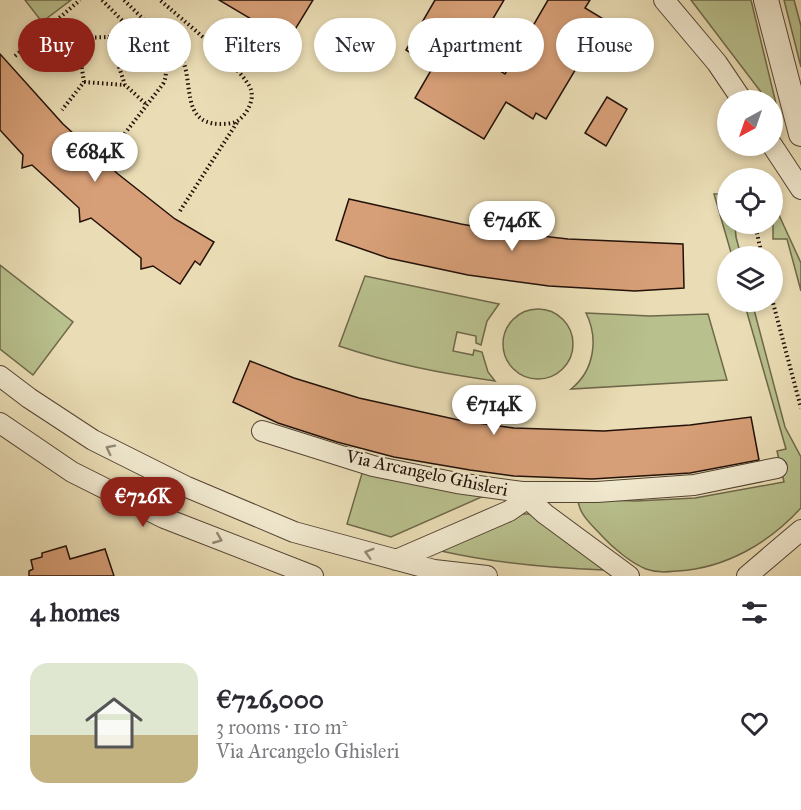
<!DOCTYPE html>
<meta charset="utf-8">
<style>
:root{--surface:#fff;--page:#f7f7f7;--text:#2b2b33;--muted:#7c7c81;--line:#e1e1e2;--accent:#8f2418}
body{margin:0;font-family:"IM FELL Great Primer",serif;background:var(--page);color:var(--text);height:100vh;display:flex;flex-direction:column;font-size:22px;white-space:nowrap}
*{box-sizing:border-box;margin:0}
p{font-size:20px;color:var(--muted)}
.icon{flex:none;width:33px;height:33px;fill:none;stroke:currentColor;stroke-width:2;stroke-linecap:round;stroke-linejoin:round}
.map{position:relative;height:576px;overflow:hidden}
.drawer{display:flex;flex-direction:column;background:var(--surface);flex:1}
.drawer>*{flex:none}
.guide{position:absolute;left:18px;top:18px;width:765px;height:54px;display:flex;gap:12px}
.needle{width:39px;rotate:220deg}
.controls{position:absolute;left:717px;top:90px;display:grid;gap:12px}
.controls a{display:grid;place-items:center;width:66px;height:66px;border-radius:50%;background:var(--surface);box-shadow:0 3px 9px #0003;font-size:30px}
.price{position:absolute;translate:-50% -51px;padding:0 14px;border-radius:21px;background:#fff;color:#222;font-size:20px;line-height:39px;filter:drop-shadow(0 2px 3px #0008)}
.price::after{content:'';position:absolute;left:50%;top:36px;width:18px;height:14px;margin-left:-9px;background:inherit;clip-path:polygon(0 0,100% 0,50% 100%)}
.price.active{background:var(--accent);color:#fff}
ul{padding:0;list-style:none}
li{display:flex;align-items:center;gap:18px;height:150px;padding:0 30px}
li+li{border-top:2px solid var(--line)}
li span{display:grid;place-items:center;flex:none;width:168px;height:120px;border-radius:18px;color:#555}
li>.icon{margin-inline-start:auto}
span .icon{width:72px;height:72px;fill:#fffc;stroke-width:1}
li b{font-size:26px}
h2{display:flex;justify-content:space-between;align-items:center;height:72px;padding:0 30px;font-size:26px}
.pill{padding:0 21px;border-radius:27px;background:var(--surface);box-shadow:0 3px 9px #0003;font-size:21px;line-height:54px}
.pill.active{background:var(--accent);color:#fff}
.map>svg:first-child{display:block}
.green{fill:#b8c08d;stroke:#6e684b;stroke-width:1.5}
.building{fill:#d79f77;stroke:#231109;stroke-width:1.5}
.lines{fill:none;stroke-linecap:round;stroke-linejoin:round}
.minor-casing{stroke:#554434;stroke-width:22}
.tertiary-casing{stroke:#554434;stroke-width:26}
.path{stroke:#231109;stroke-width:4;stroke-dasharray:1.5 3;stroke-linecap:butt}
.minor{stroke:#f1e9cf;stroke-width:20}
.tertiary{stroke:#f1e9cf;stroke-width:24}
.oneway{stroke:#948876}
.labels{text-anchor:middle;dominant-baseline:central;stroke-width:5;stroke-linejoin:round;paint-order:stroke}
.street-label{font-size:18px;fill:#231109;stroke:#f1e9cf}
</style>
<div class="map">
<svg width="801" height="576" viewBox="0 0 801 576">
<rect width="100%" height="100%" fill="#eaddb5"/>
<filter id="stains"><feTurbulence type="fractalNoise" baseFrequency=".00333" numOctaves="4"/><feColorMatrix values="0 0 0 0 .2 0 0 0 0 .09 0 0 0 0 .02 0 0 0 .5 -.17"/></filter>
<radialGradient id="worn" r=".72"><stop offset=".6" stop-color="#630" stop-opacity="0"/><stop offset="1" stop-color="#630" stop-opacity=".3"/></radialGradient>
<path class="green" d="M25,0H71L42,22Z
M691,0H751L779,116L773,107L772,100H767Z
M784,0H794L801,26V67Z
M714,194H727L728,224H735L736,237L741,256H732Z
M773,202L801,263V291L787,239H773Z
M0,265L73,322L33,375L0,349Z
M365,276L499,304L487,321L481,345L476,343V336L457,332L453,351L473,355L474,350L482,352L488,372L495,381C439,373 393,364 339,346Z
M744,302H752L785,427L801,457V508C769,543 726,568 678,571C667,572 657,573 646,569C631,563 613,548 602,536C593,526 578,514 578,499L636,501L695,498L784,482L777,451L786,449Z
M503 344a35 35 0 1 1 70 0a35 35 0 1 1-70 0Z
M586,313L650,316L708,314L727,380L571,389C594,371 599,339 586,313Z
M363,470L486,495L391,537L347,524Z
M518,514H533L605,566L604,570C550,568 494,563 441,551Z"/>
<path class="building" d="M219,0H313L288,41Z
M435,0H504L472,54L505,74L548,0H590L585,8L605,20L546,119L536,113L533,119L506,102L484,139L415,98L433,67L406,50Z
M0,54L63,124L118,174L175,219L214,242L200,265L195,261L180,284L153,266L141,269V258L91,218L80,222L79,208L32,165L22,168L23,155L0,130Z
M607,97L627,109L606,146L585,133Z
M349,199L461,224L506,232L568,239L683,244L684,288L635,291L549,286L468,275L388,258L336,240Z
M250,361L294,378L359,398L463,421L514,428L604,431L690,425L751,417L759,460L690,473L592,479L514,476L470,470L394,457L337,442L278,423L233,402Z
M66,546L70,559L105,549L114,576H29V571L33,569L31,560L42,557V553Z"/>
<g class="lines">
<defs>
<path id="minor" d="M664,0L717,63L742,100
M772,145L801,189
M0,376L29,398L93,440L187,487L294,532L434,570L487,576
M0,423L72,472L164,518L313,576
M262,431L373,466L457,483L522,492H597L694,485L777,468
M534,492V504L545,514L629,576
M396,560L509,511L522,502V492
M747,576L801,530"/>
<path id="tertiary" d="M766,0L801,134"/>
</defs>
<use href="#minor" class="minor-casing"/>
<use href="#tertiary" class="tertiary-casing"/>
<path class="path" d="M102,0L160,59C166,68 168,74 163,84L109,154
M124,0C136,12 148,24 161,35C167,41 175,48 180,55C195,78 179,123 219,124C226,124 235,124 240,119C248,112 254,100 251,90C245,70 179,17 160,0
M51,26L77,38L84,82L62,110
M109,37L125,85L147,105
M77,38L109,37L123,21
M15,56L80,0
M84,82L125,85
M180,211L238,121
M755,224L762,256
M772,299L801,408"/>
<use href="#minor" class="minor"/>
<use href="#tertiary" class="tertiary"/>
</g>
<defs><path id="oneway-chevron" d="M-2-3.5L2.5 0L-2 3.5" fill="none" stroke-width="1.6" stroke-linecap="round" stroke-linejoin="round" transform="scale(1.5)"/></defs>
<g class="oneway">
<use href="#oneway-chevron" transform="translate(110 449) rotate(-153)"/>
<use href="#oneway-chevron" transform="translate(218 539) rotate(22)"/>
<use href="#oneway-chevron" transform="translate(369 553) rotate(-164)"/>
</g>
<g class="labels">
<g class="street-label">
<text transform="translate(427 473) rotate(12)">Via Arcangelo Ghisleri</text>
</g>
</g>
<rect width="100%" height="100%" filter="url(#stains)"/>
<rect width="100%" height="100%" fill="url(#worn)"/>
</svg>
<div class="controls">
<a><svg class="needle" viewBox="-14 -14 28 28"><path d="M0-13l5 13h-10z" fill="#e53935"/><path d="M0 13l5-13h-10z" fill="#7c7c81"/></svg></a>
<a><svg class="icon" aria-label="locate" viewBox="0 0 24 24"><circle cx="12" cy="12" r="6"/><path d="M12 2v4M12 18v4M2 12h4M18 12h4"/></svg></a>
<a><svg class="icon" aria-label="layers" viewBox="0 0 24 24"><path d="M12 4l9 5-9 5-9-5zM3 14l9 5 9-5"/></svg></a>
</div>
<b class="price" style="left:95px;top:183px">€684K</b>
<b class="price" style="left:512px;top:252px">€746K</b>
<b class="price" style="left:494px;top:436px">€714K</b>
<b class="price active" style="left:143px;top:528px">€726K</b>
<div class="guide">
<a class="pill active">Buy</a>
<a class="pill">Rent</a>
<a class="pill">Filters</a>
<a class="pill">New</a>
<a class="pill">Apartment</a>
<a class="pill">House</a>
</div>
</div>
<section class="drawer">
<h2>4 homes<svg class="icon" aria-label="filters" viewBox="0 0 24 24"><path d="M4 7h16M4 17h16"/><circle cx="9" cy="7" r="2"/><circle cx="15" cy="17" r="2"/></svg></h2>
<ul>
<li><span style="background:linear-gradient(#dfe7d0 60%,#c2b280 0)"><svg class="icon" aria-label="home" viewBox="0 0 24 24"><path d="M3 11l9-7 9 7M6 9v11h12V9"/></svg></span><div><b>€726,000</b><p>3 rooms · 110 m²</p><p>Via Arcangelo Ghisleri</p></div><svg class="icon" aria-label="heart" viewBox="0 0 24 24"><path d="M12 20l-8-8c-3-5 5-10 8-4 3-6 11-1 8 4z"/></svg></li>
</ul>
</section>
